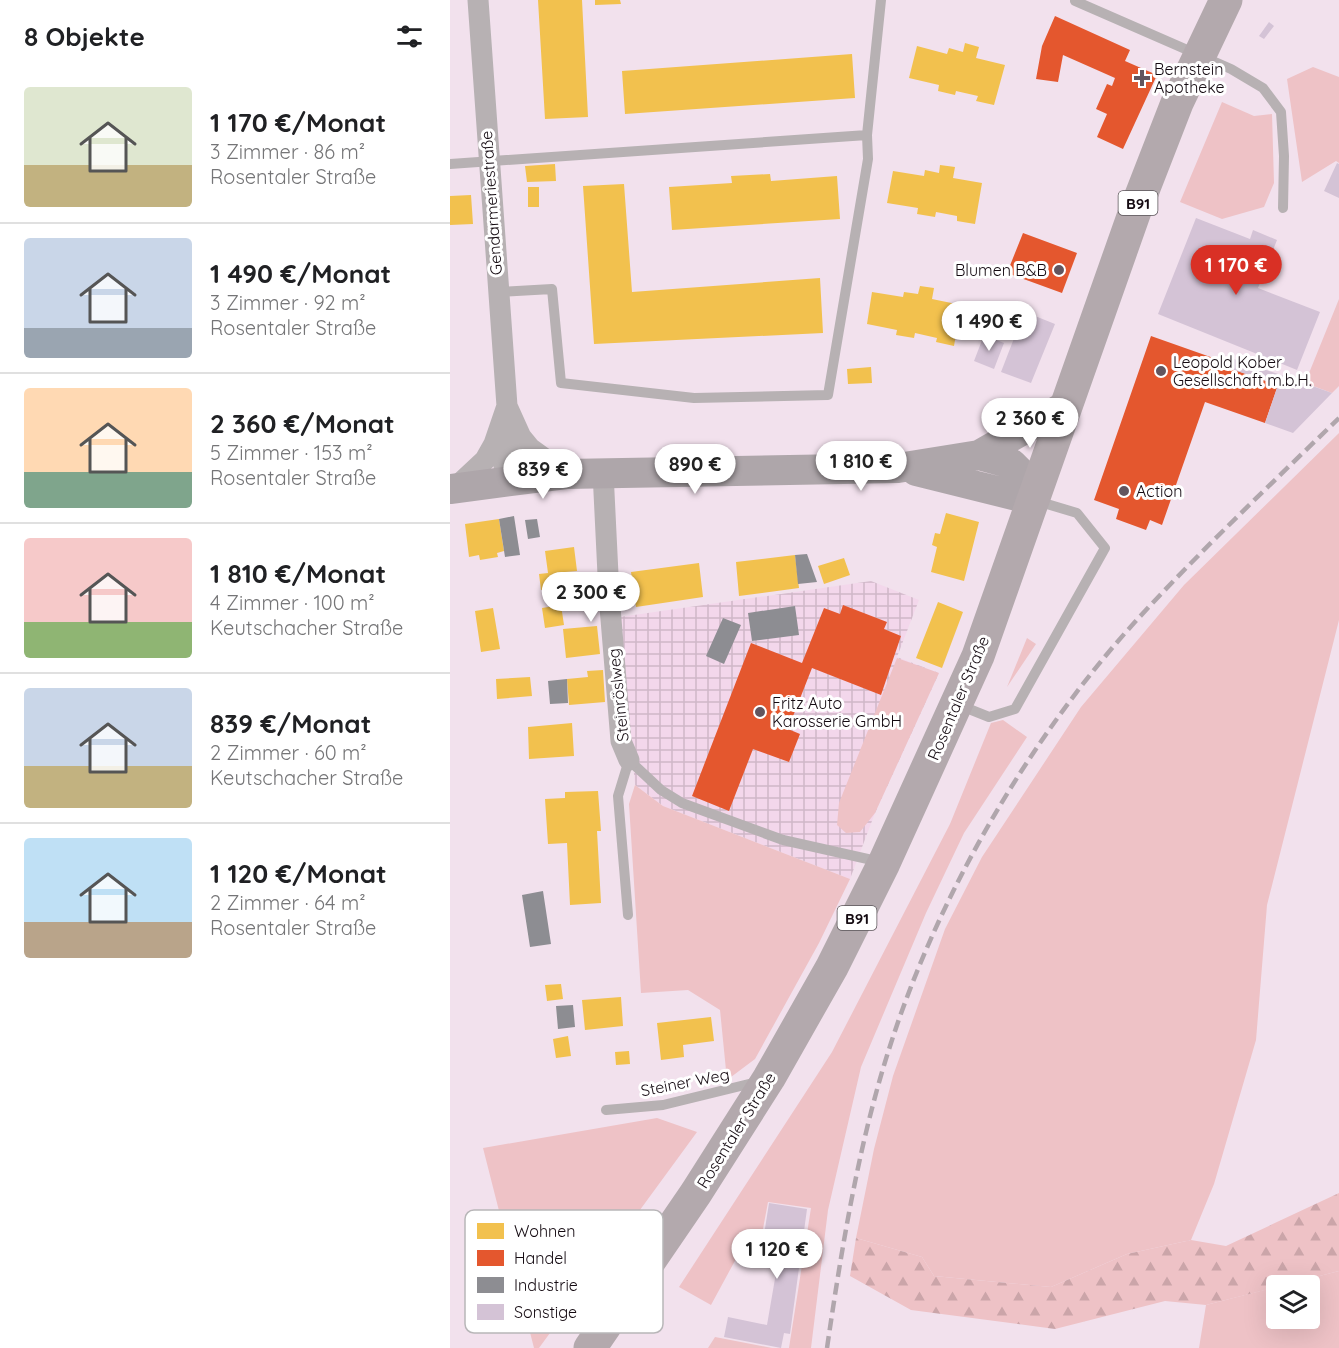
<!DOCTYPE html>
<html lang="de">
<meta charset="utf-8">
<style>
:root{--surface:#fff;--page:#f2f2f2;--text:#202124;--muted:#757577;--line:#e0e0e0;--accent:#d93025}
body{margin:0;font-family:Quicksand,sans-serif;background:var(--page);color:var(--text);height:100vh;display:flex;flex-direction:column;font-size:22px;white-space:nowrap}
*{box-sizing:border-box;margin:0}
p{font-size:20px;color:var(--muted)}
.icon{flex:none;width:33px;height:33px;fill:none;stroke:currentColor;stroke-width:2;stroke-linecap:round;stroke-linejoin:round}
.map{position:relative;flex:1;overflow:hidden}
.panel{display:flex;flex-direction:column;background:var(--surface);width:450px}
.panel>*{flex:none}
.controls{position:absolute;left:816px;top:1275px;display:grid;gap:12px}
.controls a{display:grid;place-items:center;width:54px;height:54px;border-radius:6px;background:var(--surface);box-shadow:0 6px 24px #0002;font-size:30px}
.price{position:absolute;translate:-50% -51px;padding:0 14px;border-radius:21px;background:#fff;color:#222;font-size:20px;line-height:39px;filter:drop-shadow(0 2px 3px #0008)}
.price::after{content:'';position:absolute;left:50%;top:36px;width:18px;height:14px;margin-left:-9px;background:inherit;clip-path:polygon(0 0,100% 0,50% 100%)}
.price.on{background:var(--accent);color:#fff}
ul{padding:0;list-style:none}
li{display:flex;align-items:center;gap:18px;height:150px;padding:0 24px}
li+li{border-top:2px solid var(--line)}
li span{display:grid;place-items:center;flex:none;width:168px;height:120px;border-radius:6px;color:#555}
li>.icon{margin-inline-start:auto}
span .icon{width:72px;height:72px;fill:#fffc;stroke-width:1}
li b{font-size:26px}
h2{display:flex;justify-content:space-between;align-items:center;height:72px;padding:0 24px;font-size:26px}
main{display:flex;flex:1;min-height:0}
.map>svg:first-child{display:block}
.industrial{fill:url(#industrial-grid)}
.green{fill:#eec2c6}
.forest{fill:url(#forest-firs)}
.homes{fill:#f2c14e}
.shops{fill:#e4572e}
.industry{fill:#8d8d92}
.building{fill:#d4c3d6}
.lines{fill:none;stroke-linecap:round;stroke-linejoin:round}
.service{stroke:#b7b1b3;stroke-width:10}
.minor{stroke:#b7b1b3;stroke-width:21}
.secondary{stroke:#aea6aa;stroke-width:30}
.primary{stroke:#b3a9ad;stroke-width:33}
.rail{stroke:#b0a6ac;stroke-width:4.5;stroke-dasharray:12 6;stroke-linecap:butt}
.poi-dot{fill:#62555e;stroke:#fff;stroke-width:2}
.labels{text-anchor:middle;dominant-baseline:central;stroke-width:6;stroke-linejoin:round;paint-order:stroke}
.shield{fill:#fff;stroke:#5a5458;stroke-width:1.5}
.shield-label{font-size:15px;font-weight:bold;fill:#140a11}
.poi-label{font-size:16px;fill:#140a11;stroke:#fff;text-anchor:start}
.street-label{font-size:16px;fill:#140a11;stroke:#fff}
.key{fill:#fff;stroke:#b8b6b8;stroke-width:1.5}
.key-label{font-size:16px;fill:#140a11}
</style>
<main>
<section class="panel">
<h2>8 Objekte<svg class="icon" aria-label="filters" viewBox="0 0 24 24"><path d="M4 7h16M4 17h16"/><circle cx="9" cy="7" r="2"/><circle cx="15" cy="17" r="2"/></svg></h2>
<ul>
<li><span style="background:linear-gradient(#dfe7d0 65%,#c2b280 0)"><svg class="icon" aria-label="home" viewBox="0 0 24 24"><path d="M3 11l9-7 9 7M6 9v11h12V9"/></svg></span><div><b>1 170 €/Monat</b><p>3 Zimmer · 86 m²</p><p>Rosentaler Straße</p></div></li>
<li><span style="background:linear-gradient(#c9d6e8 75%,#9aa5b1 0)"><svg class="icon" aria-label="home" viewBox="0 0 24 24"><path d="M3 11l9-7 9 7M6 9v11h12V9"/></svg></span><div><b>1 490 €/Monat</b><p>3 Zimmer · 92 m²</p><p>Rosentaler Straße</p></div></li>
<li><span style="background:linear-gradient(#ffd9b3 70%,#7fa58c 0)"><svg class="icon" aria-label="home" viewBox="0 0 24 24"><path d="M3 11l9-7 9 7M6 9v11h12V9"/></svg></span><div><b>2 360 €/Monat</b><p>5 Zimmer · 153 m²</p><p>Rosentaler Straße</p></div></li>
<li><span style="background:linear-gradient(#f6c9c9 70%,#8fb573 0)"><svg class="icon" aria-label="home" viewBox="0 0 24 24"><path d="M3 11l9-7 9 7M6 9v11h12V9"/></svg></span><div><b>1 810 €/Monat</b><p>4 Zimmer · 100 m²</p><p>Keutschacher Straße</p></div></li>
<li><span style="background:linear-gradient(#c9d6e8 65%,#c2b280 0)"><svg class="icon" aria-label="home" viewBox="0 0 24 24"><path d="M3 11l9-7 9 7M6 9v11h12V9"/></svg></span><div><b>839 €/Monat</b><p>2 Zimmer · 60 m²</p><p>Keutschacher Straße</p></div></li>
<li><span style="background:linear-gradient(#bfe0f5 70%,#b9a48a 0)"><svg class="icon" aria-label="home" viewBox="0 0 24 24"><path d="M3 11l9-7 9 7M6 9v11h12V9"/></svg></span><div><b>1 120 €/Monat</b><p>2 Zimmer · 64 m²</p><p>Rosentaler Straße</p></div></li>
</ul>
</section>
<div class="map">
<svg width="889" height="1348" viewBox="0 0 889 1348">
<defs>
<pattern id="industrial-grid" width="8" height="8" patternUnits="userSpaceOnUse" patternTransform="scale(1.5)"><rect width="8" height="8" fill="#f3d7eb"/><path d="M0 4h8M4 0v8" fill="none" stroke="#cfb7c8"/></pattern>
<pattern id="forest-firs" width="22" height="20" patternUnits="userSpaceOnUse" patternTransform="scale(1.5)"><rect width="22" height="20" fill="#eec2c6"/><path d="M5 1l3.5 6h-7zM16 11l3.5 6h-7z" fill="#cba5a9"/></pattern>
</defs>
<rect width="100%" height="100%" fill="#f2e1ed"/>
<path class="industrial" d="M421,581L469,600L447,657L489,673L425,813L400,879L213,806L185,785L170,617Z"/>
<path class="green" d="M863,67L889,77V163L886,161L852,182L837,79Z
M772,102L804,116L822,114L824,183L814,207L772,219L730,202Z
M889,299V386L882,393L855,383Z
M889,433V620L817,905L806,1040L764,1184L741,1240L677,1254L601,1287L484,1276L472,1257L406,1238L424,1149L443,1076L495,929L532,857L631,707L734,585Z
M577,638L586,644L557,687Z
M447,658L489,673L425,813L410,832L396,833L387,825L389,803Z
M553,720L577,737L514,833L476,913L411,1067L378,1210L361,1348H339L361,1208L318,1202L312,1234L300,1233L261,1305L229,1287L382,1052L500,824L541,723Z
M185,785L213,806L400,879L369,943L305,1059L277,1080L270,1010L238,990L191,993L179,804Z
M207,1118L247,1132L89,1348H84L33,1148Z
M889,1271V1348H749L756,1305L826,1287V1318H860V1286L834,1285Z
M265,1337L322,1348H258Z"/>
<path class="forest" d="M889,1193V1271L756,1305L715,1301L605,1329L461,1310L400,1276L406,1238L472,1257L484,1276L601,1287L677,1254L741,1240L776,1246Z"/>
<path class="homes" d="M88,0H132L138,117L95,119Z
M145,0H170L171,4L145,5Z
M515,43L529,47L526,58L555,65L544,105L526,101L528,96L506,91L505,95L488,91L489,85L459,78L467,46L497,54L499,48L513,52Z
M402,54L405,98L175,114L172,71Z
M105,164L106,181L77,182L75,166Z
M490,165L505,167L503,178L532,183L525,224L507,221V216L486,212L485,217L467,214L468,208L437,203L443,171L474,176L475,170L489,173Z
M320,174L321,181L387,176L390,219L222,230L219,187L282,183L281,176Z
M174,184L182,292L370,278L373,333L144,344L133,186Z
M78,187H89V207H78Z
M21,195L23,224L0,225V196Z
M470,286L484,288L482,299L511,305L504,346L486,342L487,338L465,333L464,338L446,335L447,330L417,324L422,292L453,297L454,292L468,294Z
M421,367L422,383L398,384L397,369Z
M496,513L529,522L514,581L481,572L487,547L482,545L485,533L490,534Z
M49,519L54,551L47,553L48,557L30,560L29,555L19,557L15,524Z
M124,547L127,571L115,572L117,587L91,590L89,574L98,573L95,551Z
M345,555L349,588L289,596L286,562Z
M394,558L400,575L374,584L368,566Z
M249,563L253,597L186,607L181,572Z
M488,602L513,612L492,668L466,658Z
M111,605L114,625L95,628L92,608Z
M43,608L50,649L31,652L25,611Z
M147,626L150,654L116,658L113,629Z
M153,670L155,702L119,705L117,679L138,677L137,671Z
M80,677L82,696L47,699L46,679Z
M122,723L124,756L79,759L78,727Z
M148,791L151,831H147L151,903L120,905L117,843L98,844L95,799L115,798V792Z
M111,984L113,999L97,1001L95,985Z
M171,997L173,1026L135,1030L132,1000Z
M261,1017L264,1041L233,1045L234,1057L211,1060L207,1023Z
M118,1036L121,1056L106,1058L103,1039Z
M179,1051L180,1064L166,1065L165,1052Z"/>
<path class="shops" d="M605,16L680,50L675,61L707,75L673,149L647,137L657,114L646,109L657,84L662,86L665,78L613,55L608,82L586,79L592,46Z
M573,233L627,253L612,293L557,273Z
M701,336L769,360L768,364L828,385L815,423L755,402L712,525L700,520L696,530L666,519L669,509L644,500Z
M393,605L437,622L434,629L451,636L431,695L362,668L338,729L350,734L339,762L303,749L279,811L242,796L301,643L352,663L374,608L390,614Z"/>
<path class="industry" d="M64,516L70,555L55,557L49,519Z
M87,519L90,537L78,539L75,520Z
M357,554L367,582L348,584L345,555Z
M345,606L349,635L302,641L298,613Z
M273,618L291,625L274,664L256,656Z
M117,679L118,703L100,704L98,681Z
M93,891L101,944L80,947L72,895Z
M123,1005L125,1027L108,1029L106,1006Z"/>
<path class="building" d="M819,22L824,26L814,39L809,36Z
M887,163L889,164V198L874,191Z
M746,218L800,239L803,230L827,240L808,288L870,312L847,370L708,314Z
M570,310L605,324L581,383L551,372L568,328L564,327Z
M534,335L554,343L544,369L524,361Z
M781,358L854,383L882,393L843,433L815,423L828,385L778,368Z
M319,1203L357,1209L340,1334L334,1333L331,1348L274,1337L278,1317L317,1325L332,1238L314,1235Z"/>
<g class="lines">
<path class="service" d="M625,1L781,69L813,88L831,112L834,156L833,208
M0,164L417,135
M48,292L102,289L111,383L244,398L378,395L418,159L417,135L431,0
M509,705L539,717L565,709L655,548L627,513L587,501
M178,915L168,796L179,760L211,790L232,803L333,840L431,862
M156,1110L213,1105L307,1082"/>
<path class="minor" d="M28,0L57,406L71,437L80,448L116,474
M51,432L54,466L67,479L72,461L71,437
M153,472L159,595L171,741L179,760
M4,489L35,460L44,444L57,406"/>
<path class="secondary" d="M529,455L617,405
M466,471L583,500
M0,489L116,474L448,468L529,455L562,464L576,478L583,500"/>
<path class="primary" d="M140,1348L246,1193L319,1078L382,967L434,863L528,656L685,211L727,103L776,0"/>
<path class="rail" d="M377,1348C392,1246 409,1141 441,1043C489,894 579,739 684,623C749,552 820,485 889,418"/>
</g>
<g class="poi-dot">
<path d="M689 69h6v6h6v6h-6v6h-6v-6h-6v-6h6z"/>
<circle cx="609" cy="270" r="6"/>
<circle cx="711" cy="371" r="6"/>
<circle cx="674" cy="491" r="6"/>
<circle cx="310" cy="712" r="6"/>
</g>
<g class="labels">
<g class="shield">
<rect x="668.5" y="191" width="39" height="24" rx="4.5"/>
<rect x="387.5" y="906" width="39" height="24" rx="4.5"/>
</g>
<g class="shield-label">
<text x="688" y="203">B91</text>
<text x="407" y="918">B91</text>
</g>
<g class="poi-label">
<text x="704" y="69">Bernstein<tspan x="704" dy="18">Apotheke</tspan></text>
<text x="597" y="270" text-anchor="end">Blumen B&amp;B</text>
<text x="723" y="362">Leopold Kober<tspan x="723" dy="18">Gesellschaft m.b.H.</tspan></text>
<text x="686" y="491">Action</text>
<text x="322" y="703">Fritz Auto<tspan x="322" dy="18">Karosserie GmbH</tspan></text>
</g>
<g class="street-label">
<text transform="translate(41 203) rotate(-94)">Gendarmeriestraße</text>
<text transform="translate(168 695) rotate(-96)">Steinröslweg</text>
<text transform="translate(508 698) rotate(-67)">Rosentaler Straße</text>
<text transform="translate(235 1082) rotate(-11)">Steiner Weg</text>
<text transform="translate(286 1130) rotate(-58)">Rosentaler Straße</text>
</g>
</g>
<rect x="15" y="1210" width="198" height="123" rx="9" class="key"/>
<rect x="27" y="1223" width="27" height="16" fill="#f2c14e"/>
<rect x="27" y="1250" width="27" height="16" fill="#e4572e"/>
<rect x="27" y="1277" width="27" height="16" fill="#8d8d92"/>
<rect x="27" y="1304" width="27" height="16" fill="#d4c3d6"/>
<g class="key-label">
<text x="64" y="1237">Wohnen</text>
<text x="64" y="1264">Handel</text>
<text x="64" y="1291">Industrie</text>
<text x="64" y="1318">Sonstige</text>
</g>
</svg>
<div class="controls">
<a><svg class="icon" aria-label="layers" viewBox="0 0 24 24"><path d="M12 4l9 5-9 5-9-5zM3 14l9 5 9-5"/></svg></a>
</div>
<b class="price on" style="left:786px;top:296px">1 170 €</b>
<b class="price" style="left:539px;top:352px">1 490 €</b>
<b class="price" style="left:580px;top:449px">2 360 €</b>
<b class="price" style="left:411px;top:492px">1 810 €</b>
<b class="price" style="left:245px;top:495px">890 €</b>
<b class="price" style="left:93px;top:500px">839 €</b>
<b class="price" style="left:141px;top:623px">2 300 €</b>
<b class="price" style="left:327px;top:1280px">1 120 €</b>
</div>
</main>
